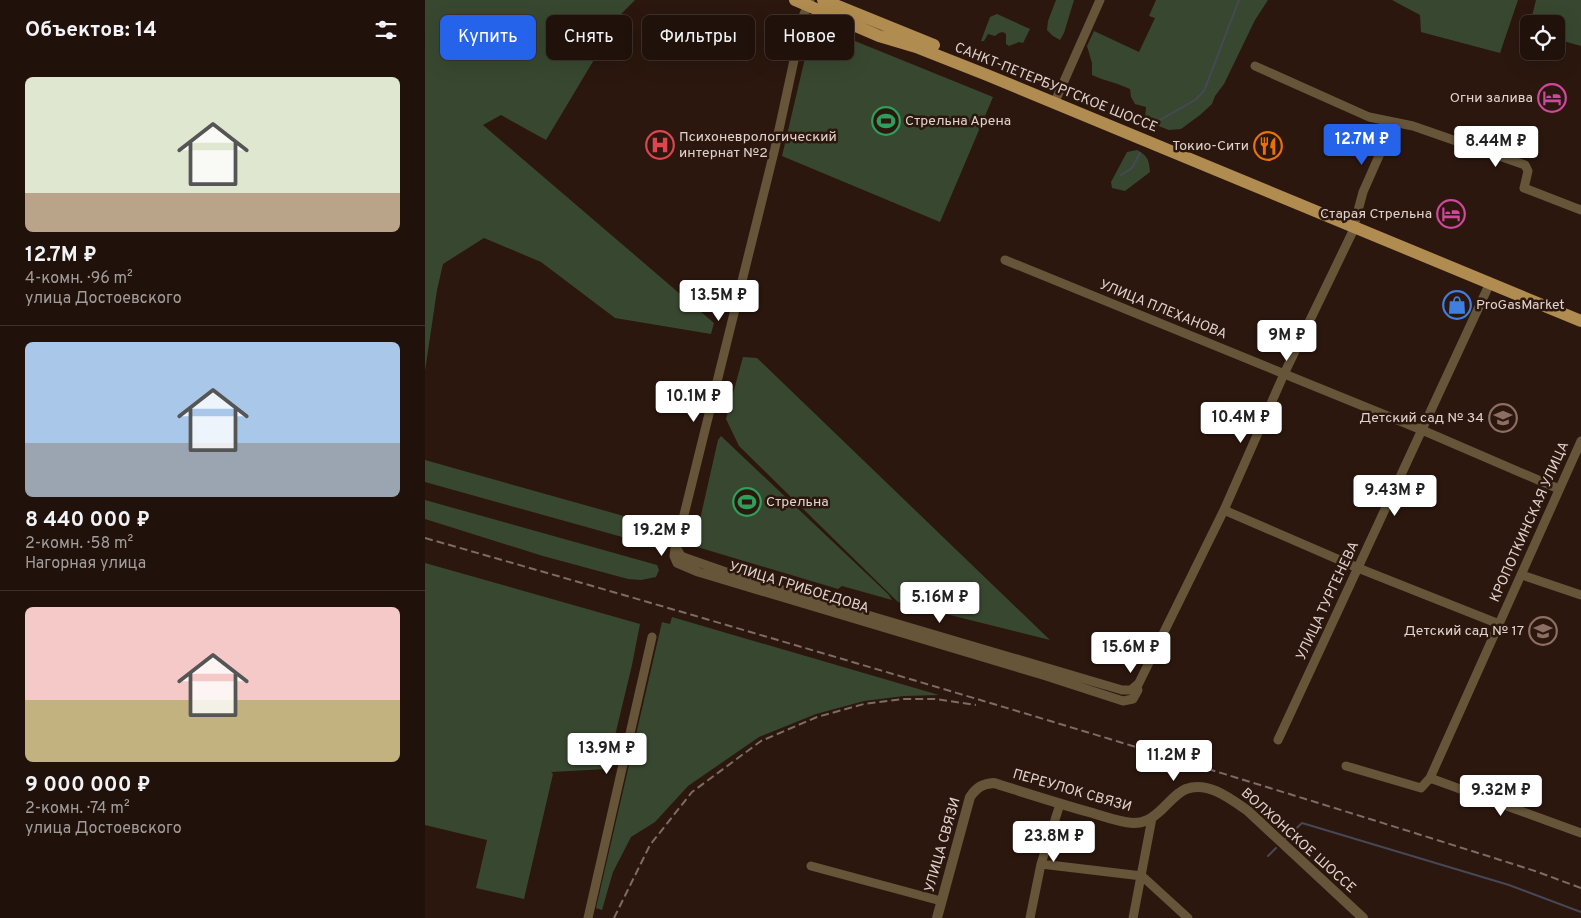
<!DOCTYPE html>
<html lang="ru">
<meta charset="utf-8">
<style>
:root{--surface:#20110a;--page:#2d1f18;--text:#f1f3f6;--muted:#a29d9c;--line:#3d312b;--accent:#2563eb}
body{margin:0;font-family:Overpass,sans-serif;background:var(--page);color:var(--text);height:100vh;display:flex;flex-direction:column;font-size:19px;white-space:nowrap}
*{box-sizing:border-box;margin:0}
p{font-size:16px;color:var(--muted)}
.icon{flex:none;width:28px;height:28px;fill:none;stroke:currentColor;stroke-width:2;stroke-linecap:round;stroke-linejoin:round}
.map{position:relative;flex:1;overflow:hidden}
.drawer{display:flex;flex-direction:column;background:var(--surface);width:425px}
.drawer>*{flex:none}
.banner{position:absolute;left:15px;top:15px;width:475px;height:45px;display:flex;gap:10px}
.controls{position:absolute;left:1095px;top:15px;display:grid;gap:10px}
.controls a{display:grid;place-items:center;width:45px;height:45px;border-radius:8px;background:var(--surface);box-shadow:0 5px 20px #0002,0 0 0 1px var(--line);font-size:25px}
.price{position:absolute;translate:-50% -42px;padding:0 11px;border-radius:5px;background:#fff;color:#222;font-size:16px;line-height:32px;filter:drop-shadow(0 1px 2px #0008)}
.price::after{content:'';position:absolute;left:50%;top:30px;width:15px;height:11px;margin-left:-8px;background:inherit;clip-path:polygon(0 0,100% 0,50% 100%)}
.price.on{background:var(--accent);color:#fff}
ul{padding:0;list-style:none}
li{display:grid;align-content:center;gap:10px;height:265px;padding:0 25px}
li+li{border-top:1px solid var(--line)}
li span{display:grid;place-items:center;height:155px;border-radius:8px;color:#555}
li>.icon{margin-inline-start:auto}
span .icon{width:90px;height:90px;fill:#fffc;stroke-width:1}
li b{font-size:21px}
h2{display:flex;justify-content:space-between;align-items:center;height:60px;padding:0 25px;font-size:21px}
.pill{padding:0 18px;border-radius:8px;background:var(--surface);box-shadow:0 5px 20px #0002,0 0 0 1px var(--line);font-size:18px;line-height:45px}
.pill.on{background:var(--accent);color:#fff}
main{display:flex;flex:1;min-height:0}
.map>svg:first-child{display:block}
.green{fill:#384830}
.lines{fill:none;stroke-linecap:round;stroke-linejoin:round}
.stream{stroke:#464855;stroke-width:2}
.minor{stroke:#665539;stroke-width:9}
.tertiary{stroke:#665539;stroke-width:10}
.primary{stroke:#b18c50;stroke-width:12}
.rail{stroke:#7d6c64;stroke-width:2;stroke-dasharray:8 4;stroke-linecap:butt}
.labels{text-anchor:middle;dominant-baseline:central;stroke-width:5;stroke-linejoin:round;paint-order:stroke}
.street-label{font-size:14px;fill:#e1d2cd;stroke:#2b170e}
.poi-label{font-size:14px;fill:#e1d2cd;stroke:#2b170e;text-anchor:end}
</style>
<main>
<section class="drawer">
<h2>Объектов: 14<svg class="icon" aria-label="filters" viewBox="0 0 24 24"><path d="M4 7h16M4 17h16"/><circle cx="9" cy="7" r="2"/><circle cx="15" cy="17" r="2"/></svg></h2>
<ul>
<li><span style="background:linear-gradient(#dfe7d0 75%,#b9a48a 0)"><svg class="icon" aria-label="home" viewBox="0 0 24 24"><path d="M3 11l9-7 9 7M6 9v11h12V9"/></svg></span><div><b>12.7M ₽</b><p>4-комн. · 96 m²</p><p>улица Достоевского</p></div></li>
<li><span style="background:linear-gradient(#a9c7e8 65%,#9aa5b1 0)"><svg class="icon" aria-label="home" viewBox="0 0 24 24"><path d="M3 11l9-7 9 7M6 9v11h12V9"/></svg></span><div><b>8 440 000 ₽</b><p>2-комн. · 58 m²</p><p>Нагорная улица</p></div></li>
<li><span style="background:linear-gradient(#f6c9c9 60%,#c2b280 0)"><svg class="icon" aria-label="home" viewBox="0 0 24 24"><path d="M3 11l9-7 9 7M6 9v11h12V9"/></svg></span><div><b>9 000 000 ₽</b><p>2-комн. · 74 m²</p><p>улица Достоевского</p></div></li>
</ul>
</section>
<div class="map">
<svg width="1156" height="918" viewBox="0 0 1156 918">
<rect width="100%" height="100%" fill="#2b170e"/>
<path class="green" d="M0,0H210L197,13L121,140L76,115L58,125L289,323L286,334L190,318L116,262L59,238L18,264L12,290L0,371Z
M631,0H649L639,33L635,40L628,36L622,30L623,21Z
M731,0H843L830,20L799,84L790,96L787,104L775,115L756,129L744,130L723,122L720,118L721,107L710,104L706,97L705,89C693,83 680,81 667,75V63L662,46L669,31L714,52L730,18L724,16Z
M967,0H1093L1075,53L996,32L995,15Z
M1111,0H1156V46L1131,39V24H1105Z
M572,14L605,29L598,43L594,42L584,46L581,44V34L578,32L574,33L570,36L563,34L559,41H556L565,17Z
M388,24L568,97L515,222L357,156Z
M712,150C723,156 724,160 725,172L700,191L687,188L686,182L702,152Z
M318,357L332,358L625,640L473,602L314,446L301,419Z
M296,436L463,594L467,600L417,586L413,589L269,546L293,440Z
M0,460L213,520L208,540L0,482Z
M0,500L232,565L234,570L231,577L216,580L203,579L118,556L0,519Z
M0,563L215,624L207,665L182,769L126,772L128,774L99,899L51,888L62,840L0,825Z
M247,617L514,695L479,696L439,701L391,714L334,737L263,786L230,822L206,837L188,872L177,910L171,908L237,622L245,624Z
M1106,779L1113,781L1106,799L1098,796Z"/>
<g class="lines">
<path class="stream" d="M728,124L770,100L779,91L814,0
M696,175L707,168L715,153
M860,839L877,823L1084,885L1156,912
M843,856L851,848"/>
<path class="minor" d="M830,66L944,117L988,126L1100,165L1103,171L1099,188L1156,210
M632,97L675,0
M580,260L997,430L1134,489
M799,510L933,568L1074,624
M251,547L256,556L261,558L324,580L697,690H706L713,684
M250,549L249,556L252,563L273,572L621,676L698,701L708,699L713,690
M251,554V547L350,148L379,14L385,0
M1097,575L1156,595
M709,693L799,510L859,374L927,233L938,192L969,122
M853,740L1065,283
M921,766L996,788L1005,778L1156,441
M1005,778L1156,833
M616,864L717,876L763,918
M386,866L516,901
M163,918L227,637
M605,918L616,864L635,804
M708,918L727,818"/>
<path class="tertiary" d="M512,918L545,797C552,787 557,784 569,783C601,793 632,803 664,812C678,816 693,822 708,823C720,823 726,819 735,811C743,804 751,793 761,789C784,781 806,799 823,811L938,918"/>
<path class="primary" d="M370,0L454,36L491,47L562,75L1156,321
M398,0L509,45"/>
<path class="rail" d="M0,538C372,644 742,754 1110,871L1156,888
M189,918L225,845L267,792L336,741L392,717L439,704L478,699H510L551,705"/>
</g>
<defs>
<symbol id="hotel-ring" viewBox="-11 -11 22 22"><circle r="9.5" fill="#2b170e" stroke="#d1479c" stroke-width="1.5"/><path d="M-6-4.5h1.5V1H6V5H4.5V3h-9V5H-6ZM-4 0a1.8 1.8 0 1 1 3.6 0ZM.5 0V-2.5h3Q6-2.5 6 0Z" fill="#d1479c"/></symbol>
<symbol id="stadium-ring" viewBox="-11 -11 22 22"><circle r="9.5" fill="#2b170e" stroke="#2e9e5b" stroke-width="1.5"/><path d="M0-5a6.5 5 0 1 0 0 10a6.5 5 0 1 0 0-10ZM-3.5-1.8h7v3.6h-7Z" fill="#2e9e5b"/></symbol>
<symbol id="hospital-ring" viewBox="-11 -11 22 22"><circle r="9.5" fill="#2b170e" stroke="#e0444e" stroke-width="1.5"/><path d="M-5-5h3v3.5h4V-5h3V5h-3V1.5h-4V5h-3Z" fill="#e0444e"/></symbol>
<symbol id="restaurant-ring" viewBox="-11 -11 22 22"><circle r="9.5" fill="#2b170e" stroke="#e8710a" stroke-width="1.5"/><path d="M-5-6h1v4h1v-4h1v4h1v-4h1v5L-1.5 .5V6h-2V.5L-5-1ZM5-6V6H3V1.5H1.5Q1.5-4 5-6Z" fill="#e8710a"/></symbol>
<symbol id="shop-ring" viewBox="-11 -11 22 22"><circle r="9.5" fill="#2b170e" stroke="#3f7fe0" stroke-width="1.5"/><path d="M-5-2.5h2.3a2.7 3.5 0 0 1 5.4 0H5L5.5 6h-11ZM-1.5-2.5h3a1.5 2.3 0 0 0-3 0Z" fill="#3f7fe0"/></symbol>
<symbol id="school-ring" viewBox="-11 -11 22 22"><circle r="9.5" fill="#2b170e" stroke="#8d6e63" stroke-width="1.5"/><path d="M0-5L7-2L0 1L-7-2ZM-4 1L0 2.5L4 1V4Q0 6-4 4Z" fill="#8d6e63"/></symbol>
</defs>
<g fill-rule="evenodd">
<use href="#hotel-ring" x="1111" y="82" width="32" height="32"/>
<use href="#stadium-ring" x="445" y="105" width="32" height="32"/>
<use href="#hospital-ring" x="219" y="129" width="32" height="32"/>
<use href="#restaurant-ring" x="827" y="130" width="32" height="32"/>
<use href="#hotel-ring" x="1010" y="198" width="32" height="32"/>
<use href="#shop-ring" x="1016" y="289" width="32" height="32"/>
<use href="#school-ring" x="1062" y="402" width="32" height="32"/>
<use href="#stadium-ring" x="306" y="486" width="32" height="32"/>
<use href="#school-ring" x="1102" y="615" width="32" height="32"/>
</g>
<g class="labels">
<g class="street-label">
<text transform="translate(631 88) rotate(22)">САНКТ-ПЕТЕРБУРГСКОЕ ШОССЕ</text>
<text transform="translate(738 310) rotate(22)">УЛИЦА ПЛЕХАНОВА</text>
<text transform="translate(1105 522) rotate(-66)">КРОПОТКИНСКАЯ УЛИЦА</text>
<text transform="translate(374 588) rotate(17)">УЛИЦА ГРИБОЕДОВА</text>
<text transform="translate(903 601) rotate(-65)">УЛИЦА ТУРГЕНЕВА</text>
<text transform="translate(647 791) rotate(16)">ПЕРЕУЛОК СВЯЗИ</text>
<text transform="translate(873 841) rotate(42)">ВОЛХОНСКОЕ ШОССЕ</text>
<text transform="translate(518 845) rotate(-74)">УЛИЦА СВЯЗИ</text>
</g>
<g class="poi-label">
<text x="1108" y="98">Огни залива</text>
<text x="480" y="121" text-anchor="start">Стрельна Арена</text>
<text x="254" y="137" text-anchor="start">Психоневрологический<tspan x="254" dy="16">интернат №2</tspan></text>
<text x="824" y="146">Токио-Сити</text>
<text x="1007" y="214">Старая Стрельна</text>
<text x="1051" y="305" text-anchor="start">ProGasMarket</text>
<text x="1059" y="418">Детский сад № 34</text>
<text x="341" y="502" text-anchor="start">Стрельна</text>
<text x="1099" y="631">Детский сад № 17</text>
</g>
</g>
</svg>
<div class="controls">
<a><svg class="icon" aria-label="locate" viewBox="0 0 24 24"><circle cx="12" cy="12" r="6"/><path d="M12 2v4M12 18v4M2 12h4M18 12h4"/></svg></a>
</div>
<b class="price on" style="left:937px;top:166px">12.7M ₽</b>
<b class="price" style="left:1071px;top:168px">8.44M ₽</b>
<b class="price" style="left:294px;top:322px">13.5M ₽</b>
<b class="price" style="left:862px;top:362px">9M ₽</b>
<b class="price" style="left:269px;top:423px">10.1M ₽</b>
<b class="price" style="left:816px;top:444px">10.4M ₽</b>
<b class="price" style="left:970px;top:517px">9.43M ₽</b>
<b class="price" style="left:237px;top:557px">19.2M ₽</b>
<b class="price" style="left:515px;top:624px">5.16M ₽</b>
<b class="price" style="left:706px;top:674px">15.6M ₽</b>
<b class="price" style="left:182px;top:775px">13.9M ₽</b>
<b class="price" style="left:749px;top:782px">11.2M ₽</b>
<b class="price" style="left:1076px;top:817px">9.32M ₽</b>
<b class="price" style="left:629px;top:863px">23.8M ₽</b>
<div class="banner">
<a class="pill on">Купить</a>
<a class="pill">Снять</a>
<a class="pill">Фильтры</a>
<a class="pill">Новое</a>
</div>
</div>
</main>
